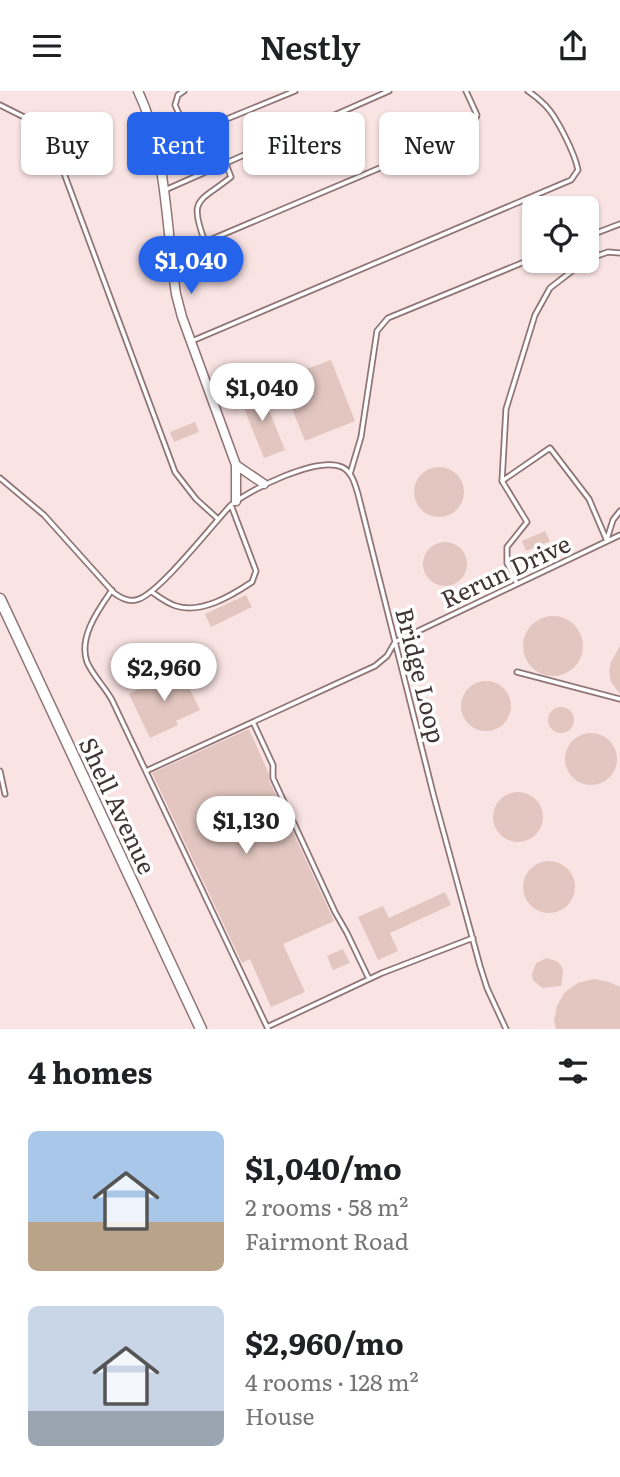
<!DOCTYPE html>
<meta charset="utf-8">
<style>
:root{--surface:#fff;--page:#f6f6f6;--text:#202124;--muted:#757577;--accent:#2563eb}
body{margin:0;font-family:Literata,serif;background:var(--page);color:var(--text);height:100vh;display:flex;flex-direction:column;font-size:26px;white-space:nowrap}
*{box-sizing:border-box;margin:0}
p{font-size:23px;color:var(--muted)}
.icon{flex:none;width:38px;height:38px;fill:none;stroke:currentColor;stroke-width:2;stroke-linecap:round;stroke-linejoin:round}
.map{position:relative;height:938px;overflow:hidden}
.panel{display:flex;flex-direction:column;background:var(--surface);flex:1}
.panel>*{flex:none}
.top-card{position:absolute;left:21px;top:21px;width:579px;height:63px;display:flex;gap:14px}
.buttons{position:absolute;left:522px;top:105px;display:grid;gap:14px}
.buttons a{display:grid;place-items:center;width:77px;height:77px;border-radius:10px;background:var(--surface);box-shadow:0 2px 5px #0004;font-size:35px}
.price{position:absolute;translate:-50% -60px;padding:0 16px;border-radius:24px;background:#fff;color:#222;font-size:23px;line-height:46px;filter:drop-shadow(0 2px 4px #0008)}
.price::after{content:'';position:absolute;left:50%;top:42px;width:21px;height:16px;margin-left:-10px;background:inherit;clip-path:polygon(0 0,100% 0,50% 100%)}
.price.active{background:var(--accent);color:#fff}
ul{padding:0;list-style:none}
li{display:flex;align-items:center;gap:21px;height:175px;padding:0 28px}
li span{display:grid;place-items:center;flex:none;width:196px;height:140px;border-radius:10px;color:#555}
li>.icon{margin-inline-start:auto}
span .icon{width:84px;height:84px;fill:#fffc;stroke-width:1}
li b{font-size:30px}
h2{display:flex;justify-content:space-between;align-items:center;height:84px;padding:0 28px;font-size:30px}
.chip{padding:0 24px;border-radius:10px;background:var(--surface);box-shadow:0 2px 5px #0004;font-size:24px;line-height:63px}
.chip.active{background:var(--accent);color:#fff}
header{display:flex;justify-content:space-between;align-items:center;height:91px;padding:0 28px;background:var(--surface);font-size:32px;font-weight:600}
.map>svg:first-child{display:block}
.built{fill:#fae3e3;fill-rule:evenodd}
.building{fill:#e2c6bf}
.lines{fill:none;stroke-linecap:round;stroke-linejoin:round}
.service-casing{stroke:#907577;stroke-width:7}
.minor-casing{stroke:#907577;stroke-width:11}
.tertiary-casing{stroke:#907577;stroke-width:13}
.service{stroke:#fff;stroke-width:3.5}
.minor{stroke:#fff;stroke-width:8}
.tertiary{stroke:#fff;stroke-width:10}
.labels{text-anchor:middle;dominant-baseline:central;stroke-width:7;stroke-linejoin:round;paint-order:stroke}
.street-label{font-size:24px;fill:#403435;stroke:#fff}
</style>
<header><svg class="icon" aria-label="menu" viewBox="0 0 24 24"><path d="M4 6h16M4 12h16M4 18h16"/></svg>Nestly<svg class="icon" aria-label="share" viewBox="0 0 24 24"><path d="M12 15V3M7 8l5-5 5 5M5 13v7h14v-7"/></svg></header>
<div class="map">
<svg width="620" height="938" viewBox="0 0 620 938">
<rect width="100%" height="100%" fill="#fcf0f1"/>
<path class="built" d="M0,0H620V938H0ZM534,117H586V170H534Z"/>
<path class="building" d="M331,269L355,330L305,350L280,288Z
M260,297L285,359L264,367L239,305Z
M195,331L199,341L174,351L170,341Z
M414 401a25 25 0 1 1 50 0a25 25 0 1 1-50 0Z
M545,440L550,450L526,460L522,450Z
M423 473a22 22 0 1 1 44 0a22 22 0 1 1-44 0Z
M246,504L252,516L211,536L205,523Z
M523 555a30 30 0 1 1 60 0a30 30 0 1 1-60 0Z
M620,555V603L611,591L609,580L611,571Z
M179,576L200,619L176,630L178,634L150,647L129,603L166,585L165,583Z
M461 615a25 25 0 1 1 50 0a25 25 0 1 1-50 0Z
M548 629a13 13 0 1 1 26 0a13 13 0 1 1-26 0Z
M249,638L269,683V689L334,830L283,853L305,901L271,916L250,868L242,872L152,682Z
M565 668a26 26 0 1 1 52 0a26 26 0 1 1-52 0Z
M493 726a25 25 0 1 1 50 0a25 25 0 1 1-50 0Z
M523 796a26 26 0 1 1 52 0a26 26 0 1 1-52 0Z
M445,801L451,814L390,842L398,860L378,869L358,826L383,815L389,827Z
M343,858L350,872L333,879L327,865Z
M547,867L558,871L562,876L563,882L561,895L542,897L533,889L532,883L536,872Z
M594,888L609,891L620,896V938H556L554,930L557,915L565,901L578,892Z"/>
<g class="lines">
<defs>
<path id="service" d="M184,0L178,4L175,14L185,36L195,41L295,0
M0,14L24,26L55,58L175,381L196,408L218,428
M226,73L231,86C199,112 188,106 205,151L472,38L477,24L466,0
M165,99L389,0
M586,146L620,133
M586,169L608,161L620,162
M192,250L571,89L578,79C575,63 557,26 545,14C540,9 534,4 528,0
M350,383L361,346L377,240L388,227L534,167
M0,387L44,424L114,502C122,508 130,512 139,508C161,500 212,434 231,414C251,398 317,365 342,376C352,381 355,393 358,403L434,706L480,875L487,897L506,938
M502,390L506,318L535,224L550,197L585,170
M607,448L613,429L620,420
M517,493L507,472V456L527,431L502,390L550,357L589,408L607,450
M112,499C99,518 78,546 87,571C93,585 105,596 112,609L268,938
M152,501C159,506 167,512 176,515C201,523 231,505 252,491L256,480L231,414
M517,581L620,608
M253,631L273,674V687L335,821L347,842L369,888
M0,680L5,703
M146,680L375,575L387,565L395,551L620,444
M267,936L382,882L473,847"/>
<path id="minor" d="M138,0C167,61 166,136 176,203L182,226L236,374V410
M236,374L264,393"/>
<path id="tertiary" d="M0,508L201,938"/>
</defs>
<use href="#service" class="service-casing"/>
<use href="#minor" class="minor-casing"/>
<use href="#tertiary" class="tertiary-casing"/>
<use href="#service" class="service"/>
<use href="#minor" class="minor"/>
<use href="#tertiary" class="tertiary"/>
</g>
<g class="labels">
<g class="street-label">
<text transform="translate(505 479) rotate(-25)">Rerun Drive</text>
<text transform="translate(422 584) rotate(76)">Bridge Loop</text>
<text transform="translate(119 714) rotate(65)">Shell Avenue</text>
</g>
</g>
</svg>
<div class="buttons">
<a><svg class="icon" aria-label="locate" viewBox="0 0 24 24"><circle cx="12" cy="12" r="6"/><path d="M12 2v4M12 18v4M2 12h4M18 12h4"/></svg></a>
</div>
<b class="price active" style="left:191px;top:205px">$1,040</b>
<b class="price" style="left:262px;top:332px">$1,040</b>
<b class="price" style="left:164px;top:612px">$2,960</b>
<b class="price" style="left:246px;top:765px">$1,130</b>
<div class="top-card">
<a class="chip">Buy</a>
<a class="chip active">Rent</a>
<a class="chip">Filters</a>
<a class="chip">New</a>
</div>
</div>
<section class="panel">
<h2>4 homes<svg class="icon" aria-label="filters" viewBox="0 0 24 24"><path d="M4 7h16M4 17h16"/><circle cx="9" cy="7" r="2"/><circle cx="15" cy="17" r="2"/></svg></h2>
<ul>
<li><span style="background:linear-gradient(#a9c7e8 65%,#b9a48a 0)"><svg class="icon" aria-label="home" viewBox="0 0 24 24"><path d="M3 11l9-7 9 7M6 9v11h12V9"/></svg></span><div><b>$1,040/mo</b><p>2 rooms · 58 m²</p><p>Fairmont Road</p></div></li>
<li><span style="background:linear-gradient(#c9d6e8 75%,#9aa5b1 0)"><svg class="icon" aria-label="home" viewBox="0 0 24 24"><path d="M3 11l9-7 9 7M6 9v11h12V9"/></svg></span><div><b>$2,960/mo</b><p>4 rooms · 128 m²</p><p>House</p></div></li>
</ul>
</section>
